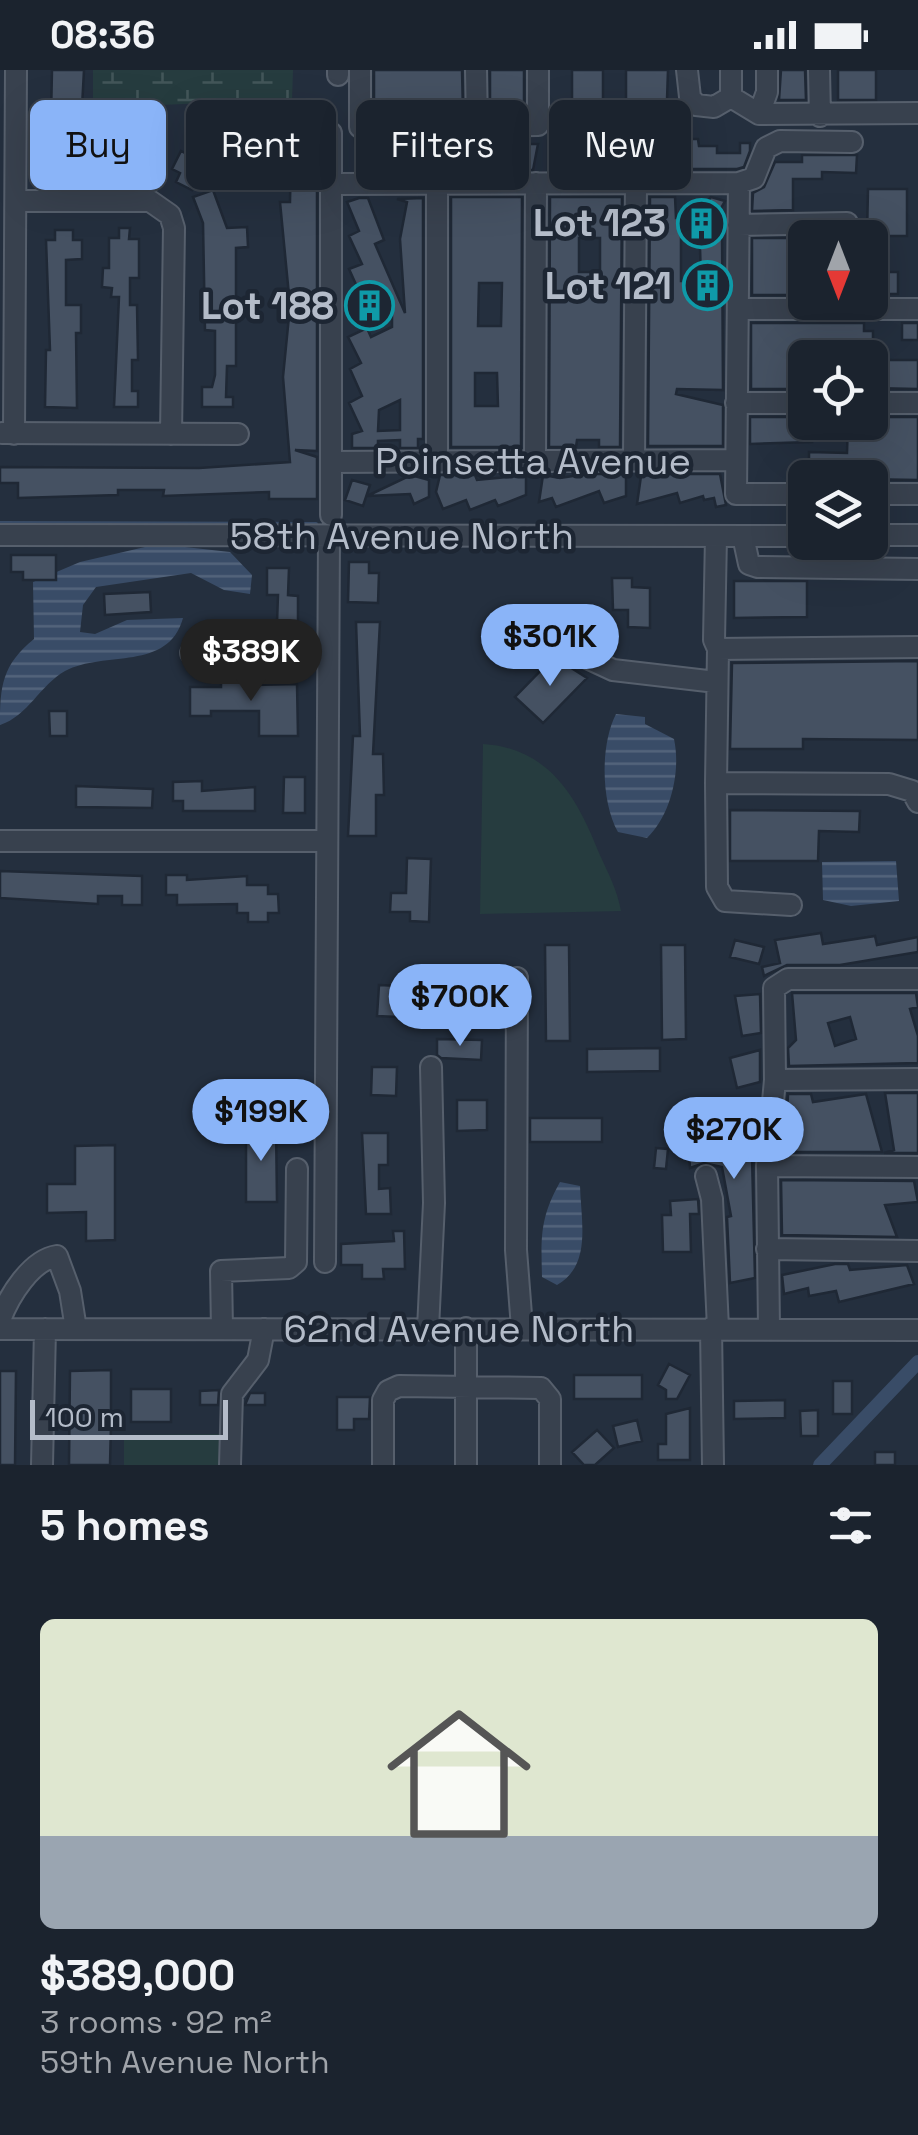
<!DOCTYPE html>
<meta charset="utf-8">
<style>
:root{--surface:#1b232e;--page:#242b36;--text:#f1f3f6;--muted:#a0a4aa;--line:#39404a;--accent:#8ab4f8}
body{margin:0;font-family:"Space Grotesk",sans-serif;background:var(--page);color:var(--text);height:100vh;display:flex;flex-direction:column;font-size:38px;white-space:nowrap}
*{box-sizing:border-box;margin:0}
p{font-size:32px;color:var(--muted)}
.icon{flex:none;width:55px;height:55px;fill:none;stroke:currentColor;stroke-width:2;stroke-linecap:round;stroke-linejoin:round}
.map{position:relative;height:1395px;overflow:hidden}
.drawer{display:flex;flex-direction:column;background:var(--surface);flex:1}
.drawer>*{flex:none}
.top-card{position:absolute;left:30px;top:30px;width:860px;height:90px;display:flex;gap:20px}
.needle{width:65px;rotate:180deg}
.tools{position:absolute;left:788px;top:150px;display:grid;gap:20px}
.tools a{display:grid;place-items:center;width:100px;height:100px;border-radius:15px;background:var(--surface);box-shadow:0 10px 40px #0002,0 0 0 2px var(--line);font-size:50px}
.scale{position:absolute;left:30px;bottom:25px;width:198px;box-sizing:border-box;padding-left:10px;border:5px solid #b4bcc9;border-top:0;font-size:28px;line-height:35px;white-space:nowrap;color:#b4bcc9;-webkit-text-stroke:8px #1d2633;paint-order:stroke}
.price{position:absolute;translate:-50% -85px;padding:0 22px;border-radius:35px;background:var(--accent);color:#111;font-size:32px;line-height:65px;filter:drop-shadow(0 2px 5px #0008)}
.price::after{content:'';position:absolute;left:50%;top:60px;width:30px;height:22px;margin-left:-15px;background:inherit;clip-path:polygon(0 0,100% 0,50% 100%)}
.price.active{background:#222;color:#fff}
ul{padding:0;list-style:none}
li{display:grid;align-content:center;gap:20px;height:530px;padding:0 40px}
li+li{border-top:2px solid var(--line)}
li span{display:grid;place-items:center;height:310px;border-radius:15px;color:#555}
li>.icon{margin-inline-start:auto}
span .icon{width:180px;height:180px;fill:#fffc;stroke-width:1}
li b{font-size:42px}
h2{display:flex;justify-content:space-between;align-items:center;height:120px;padding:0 40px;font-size:42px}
.tag{padding:0 35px;border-radius:15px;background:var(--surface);box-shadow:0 10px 40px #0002,0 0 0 2px var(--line);font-size:35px;line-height:90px}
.tag.active{background:var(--accent);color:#111}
.status{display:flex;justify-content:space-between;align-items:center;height:70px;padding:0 50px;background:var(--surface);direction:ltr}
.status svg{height:28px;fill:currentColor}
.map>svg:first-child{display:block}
.grass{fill:#263c3f}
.wetland{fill:url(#wetland-marsh)}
.water{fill:url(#water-rules)}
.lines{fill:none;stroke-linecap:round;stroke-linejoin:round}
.stream{stroke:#394c67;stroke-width:4}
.canal{stroke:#394c67;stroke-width:14}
.building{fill:#455162;stroke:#1f2835;stroke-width:2.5;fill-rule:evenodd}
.minor-casing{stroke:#565f6c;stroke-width:24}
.minor{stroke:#38414e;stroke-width:20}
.labels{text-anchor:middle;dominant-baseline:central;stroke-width:9;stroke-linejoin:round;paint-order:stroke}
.poi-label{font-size:38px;font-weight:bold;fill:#b4bcc9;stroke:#1d2633;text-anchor:end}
.street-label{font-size:38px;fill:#b4bcc9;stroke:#1d2633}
</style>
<div class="status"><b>08:36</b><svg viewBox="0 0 49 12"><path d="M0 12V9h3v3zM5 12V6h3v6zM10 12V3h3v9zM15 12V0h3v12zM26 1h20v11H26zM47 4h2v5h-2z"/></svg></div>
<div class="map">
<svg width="918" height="1395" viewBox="0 0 918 1395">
<defs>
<pattern id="wetland-marsh" width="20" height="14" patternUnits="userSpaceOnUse" patternTransform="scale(2.5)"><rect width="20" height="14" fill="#263c3f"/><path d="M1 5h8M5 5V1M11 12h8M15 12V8" fill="none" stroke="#435659"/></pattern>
<pattern id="water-rules" width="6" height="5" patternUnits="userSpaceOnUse" patternTransform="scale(2.5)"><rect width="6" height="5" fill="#394c67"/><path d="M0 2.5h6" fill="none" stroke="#53647b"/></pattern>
</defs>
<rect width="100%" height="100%" fill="#242f3e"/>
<path class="grass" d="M483,674C549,678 577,727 599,783C608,803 617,819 621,841L480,844Z
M226,1364V1395H124V1365Z"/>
<path class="wetland" d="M93,0H293L292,29L93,38Z"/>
<path class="water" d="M158,474L230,482L252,505L250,524L224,520L191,503L96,517L83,535L80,562L95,564L127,550L183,548C168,602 105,580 65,601C40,615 28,646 0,655C0,616 2,595 34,569L33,512L80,492Z
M616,644L645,647V654L674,669C681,701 671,745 647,768L618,762C601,732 600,675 616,644Z
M896,791L899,831L851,836L823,830L822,792Z
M560,1112L580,1116C581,1151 592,1195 557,1215L542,1207C541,1166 540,1148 560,1112Z"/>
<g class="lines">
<path class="stream" d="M0,453L316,454"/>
<path class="canal" d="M820,1395L918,1292"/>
</g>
<path class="building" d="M52,0H84L80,75H107V57H125L126,63H162V96H126V102L59,105V96H49V76H60V47H51Z
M374,0H462L463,42L374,43Z
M490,0H524V41L490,42Z
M572,0H603V42H572Z
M626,0H668L667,30H626Z
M781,0H805L806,30H779Z
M838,0H876V30H838Z
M688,69H698L699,76H717V83H740V73H750V81L744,97L737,99H679L678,80H688Z
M355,70H455V77H484V100H356Z
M548,71L624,76V71H647V99L548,100Z
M518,74H538L533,100H518Z
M194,75L210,84L192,120L176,112L180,103L172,99L181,81L189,85Z
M291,84H317V381L295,380L317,387V429H269V422L163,426L164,420H118V425L18,428V413H0V397L199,398L290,392L283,307L290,236L280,132H290Z
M802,85H857L856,103L822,102V109H793V140L752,141L753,123L764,117L775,92H802Z
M868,119H907V166H867Z
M213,120L227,158L247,157L248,177L236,178V296H227L226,327H233V337H202V317H212L215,305V261L205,260L203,153L193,127Z
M451,127H522L521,377H451ZM479,213H502L501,256H478ZM475,303H497L498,336H475Z
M550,127H622L620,377H599V370H577L576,377H549ZM579,168H600V202H579Z
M650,127H675L676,148H681V211H701L699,143L711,127L725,131L710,158H722L723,320L677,319L676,324L723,335V376H648Z
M359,128H368L384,170L375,174L405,243L400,169L407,132L397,129L423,128V369H418V378H400V370L378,371V378H352V364L362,361L349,333L362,326L350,299L361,293L348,267L367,258L371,267L392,257V233L355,250L349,237L363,230L349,199L362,194L349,166L359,161L347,132ZM400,330V360L378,361L379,340Z
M119,158H130L129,169H139V208H130V235H137L138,290H132V321H138V337H114L119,227H111L112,218L102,217L103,198H109V168H119Z
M55,160H73V170H82V189L66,190V235H81V263H76L77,338L45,337L46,280H50L46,170H55Z
M752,168H805V225H752Z
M882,202H898V224H882Z
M751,253H864V261H873V283H853V276L812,275V279H805V319H751Z
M902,253H918V270H902Z
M870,290H918V319L870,318Z
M750,347H805V352H813L812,372L750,374Z
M883,347H918V410L799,408V392H809V382L847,383L848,352H884Z
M586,404H626V426L604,433L599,421L556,437L552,428L539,432L543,405L560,408Z
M666,404H720L726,435L716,437L714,428L704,430L703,426L680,433L677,423L637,434L641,406Z
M411,405L429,410V427L414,434L410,424L367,426Z
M440,405H475L477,410L526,405V425L498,436L495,430L470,440L466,430L443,439L436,422Z
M352,410L370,415L363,436L345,430Z
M11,485H56V510H23V502H11Z
M349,492H369V503H379L378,533L348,532Z
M267,498H289L288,525L298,526V553H277L278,525H267Z
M612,508H632V517L650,518V558L628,557V540H613Z
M734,511H807V547L734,548Z
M150,522L151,542L105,545L104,524Z
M356,552H380L373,684H383L384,725H376V766H348L353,666H360Z
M554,587L587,608L543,653L515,627Z
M918,591V670L803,669V679H730L732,593Z
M221,607H251V615L297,614L298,666H259V641H211V646H190V617H221Z
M49,641H67V666H50Z
M284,707H305V743H283Z
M202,711V721L255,717V741H183V731H173V712Z
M76,716L153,719L152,738L76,737Z
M730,740L860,741L859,762L819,761L818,791H730Z
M407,788L431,789L429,852L410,851V842H390L391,823H406Z
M0,801L142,806V835H122V826H98V834L0,828Z
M166,805H187V810L247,806V815H268V824H278L279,843H268V852H248V843H237V834L177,835V825H166Z
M821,863L823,874L875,866L877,875L918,867V882L840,895H787L764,906L762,897L780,893L775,870Z
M735,870L764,877L759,894L730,887Z
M545,875H569L570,971H546Z
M661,875H685L686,969L662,970Z
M379,915L400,916L398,947L377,946Z
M792,923H916L918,937L910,939L918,966V993L789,996L788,978L796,970ZM850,947L856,969L835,976L828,953Z
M760,924L761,963L742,966L735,926Z
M437,969L482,970L481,990L441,988L437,985Z
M660,978V1001L587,1002V979Z
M760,980V1012L737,1018L730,988Z
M372,997H397L396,1026L371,1025Z
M885,1023H918V1083H884L894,1080Z
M788,1024H811L813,1032L866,1024L882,1082H785Z
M758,1029L757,1050L752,1052L756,1069L752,1086L755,1208L730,1213L727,1147L731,1146L722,1097L704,1093L690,1098L688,1065L731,1063L726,1044L736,1041L734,1032Z
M457,1030H487V1060L457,1061Z
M530,1048H602V1072H530Z
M246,1055H276L277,1132H246Z
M362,1063H388V1095H379V1119L390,1118L391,1144H366Z
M115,1075V1170L86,1171V1142L47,1143V1114H75V1076Z
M656,1078L668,1079L666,1099L654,1098Z
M781,1110L914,1111L918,1132L885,1135L897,1167L782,1165Z
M698,1129L699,1144H690L691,1182H663L662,1145H671L670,1131Z
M393,1161H404L405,1199H383L384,1209H362V1195H341V1174L394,1171Z
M835,1194H848L850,1200L907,1195L914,1214L839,1232L836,1221L809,1226L808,1218L784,1224L782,1205Z
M669,1294L690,1305L677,1329H666V1320L658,1315Z
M111,1300V1345H116V1355H111L110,1395H69L70,1301Z
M0,1301H16L15,1395H0Z
M574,1305H642V1329H574Z
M833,1311H852V1344H833Z
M131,1319H171V1352H131Z
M219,1320L218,1335H200V1321Z
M250,1323H265V1335H245Z
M337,1327H370L369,1349H354V1360H337Z
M785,1330V1348L734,1349V1331Z
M690,1338V1390H658V1374H666V1344Z
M818,1340V1366H801L800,1341Z
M637,1350L642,1371L618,1377L613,1356Z
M597,1360L614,1378L595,1395H584L572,1382Z
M875,1382H895V1395H875Z"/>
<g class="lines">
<defs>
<path id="minor" d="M360,0V57L477,56
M476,0L477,56L538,55V0
M687,0L690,27L696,35L714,37L731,27
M731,0V27
M819,0L820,46
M338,5V0
M731,27L759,44L918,43
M759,44L767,22V0
M331,63V445
M739,113L736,424H805
M334,114L739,113L754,108L766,78L780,71L852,72
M17,131H150L170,145L174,158L171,364
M738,155L847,153
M738,239H918
M736,333H805
M870,333H918
M2,363L238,364
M14,364L16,0
M535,389L536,113
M437,390V114
M634,390L636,114
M332,392L735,390
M870,424H918
M0,465L805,466
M870,465H918
M716,466L714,570L718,579
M743,466L749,494L758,497L918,499
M855,472L856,498
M540,566L613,600L716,612
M918,577L718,579L716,713L889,714L912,721L918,732
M191,583H328
M716,713L717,817L725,831L791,835
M0,771H326
M517,908L516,1180L522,1258
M775,1010L918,1009
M767,1096L918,1097
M706,1106L712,1129L718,1258
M767,1179L918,1181
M325,1192L329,466
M0,1250C9,1226 31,1190 57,1186L70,1221L76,1259
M466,1258V1395
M711,1258L713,1395
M769,1258L767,1096L775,1010L774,918L788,909H918
M0,1259L918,1260
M222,1259L221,1201L289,1198L296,1192L297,1099
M428,1259L434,1133L431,997
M42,1395L45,1259
M230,1395L232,1324L258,1290L264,1259
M383,1395V1330L388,1321L399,1316L541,1318L550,1329V1395"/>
</defs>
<use href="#minor" class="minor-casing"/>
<use href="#minor" class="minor"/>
</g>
<defs>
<symbol id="building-ring" viewBox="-11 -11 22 22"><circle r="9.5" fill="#1d2633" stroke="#0f9aa8" stroke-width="1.5"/><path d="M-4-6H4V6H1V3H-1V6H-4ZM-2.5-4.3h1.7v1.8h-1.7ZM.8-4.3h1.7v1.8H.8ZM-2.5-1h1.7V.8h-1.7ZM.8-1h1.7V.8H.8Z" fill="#0f9aa8"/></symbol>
</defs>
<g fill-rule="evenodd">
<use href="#building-ring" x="674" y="126" width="55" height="55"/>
<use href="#building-ring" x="680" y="188" width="55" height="55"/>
<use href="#building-ring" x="342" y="208" width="55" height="55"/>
</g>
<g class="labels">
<g class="poi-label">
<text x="666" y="153">Lot 123</text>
<text x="672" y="216">Lot 121</text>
<text x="334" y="236">Lot 188</text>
</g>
<g class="street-label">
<text x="533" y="391">Poinsetta Avenue</text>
<text x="402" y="466">58th Avenue North</text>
<text x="459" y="1259">62nd Avenue North</text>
</g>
</g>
</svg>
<div class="tools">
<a><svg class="needle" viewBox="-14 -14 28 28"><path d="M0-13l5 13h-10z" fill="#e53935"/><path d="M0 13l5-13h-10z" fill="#a0a4aa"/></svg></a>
<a><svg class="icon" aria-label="locate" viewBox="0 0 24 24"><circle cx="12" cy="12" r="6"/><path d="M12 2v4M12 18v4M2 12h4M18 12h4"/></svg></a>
<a><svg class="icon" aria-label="layers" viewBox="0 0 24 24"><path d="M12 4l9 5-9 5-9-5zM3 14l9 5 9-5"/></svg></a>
</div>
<div class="scale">100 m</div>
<b class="price" style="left:550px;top:619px">$301K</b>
<b class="price active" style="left:251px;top:634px">$389K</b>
<b class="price" style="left:460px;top:979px">$700K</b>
<b class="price" style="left:261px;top:1094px">$199K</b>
<b class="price" style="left:734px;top:1112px">$270K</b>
<div class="top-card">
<a class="tag active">Buy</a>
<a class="tag">Rent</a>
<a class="tag">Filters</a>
<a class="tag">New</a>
</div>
</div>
<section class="drawer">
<h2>5 homes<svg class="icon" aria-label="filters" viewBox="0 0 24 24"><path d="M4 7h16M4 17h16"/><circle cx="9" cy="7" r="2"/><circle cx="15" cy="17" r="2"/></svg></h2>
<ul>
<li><span style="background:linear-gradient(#dfe7d0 70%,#9aa5b1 0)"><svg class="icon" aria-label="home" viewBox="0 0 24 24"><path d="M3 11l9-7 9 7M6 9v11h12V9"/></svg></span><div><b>$389,000</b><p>3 rooms · 92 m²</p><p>59th Avenue North</p></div></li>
</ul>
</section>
